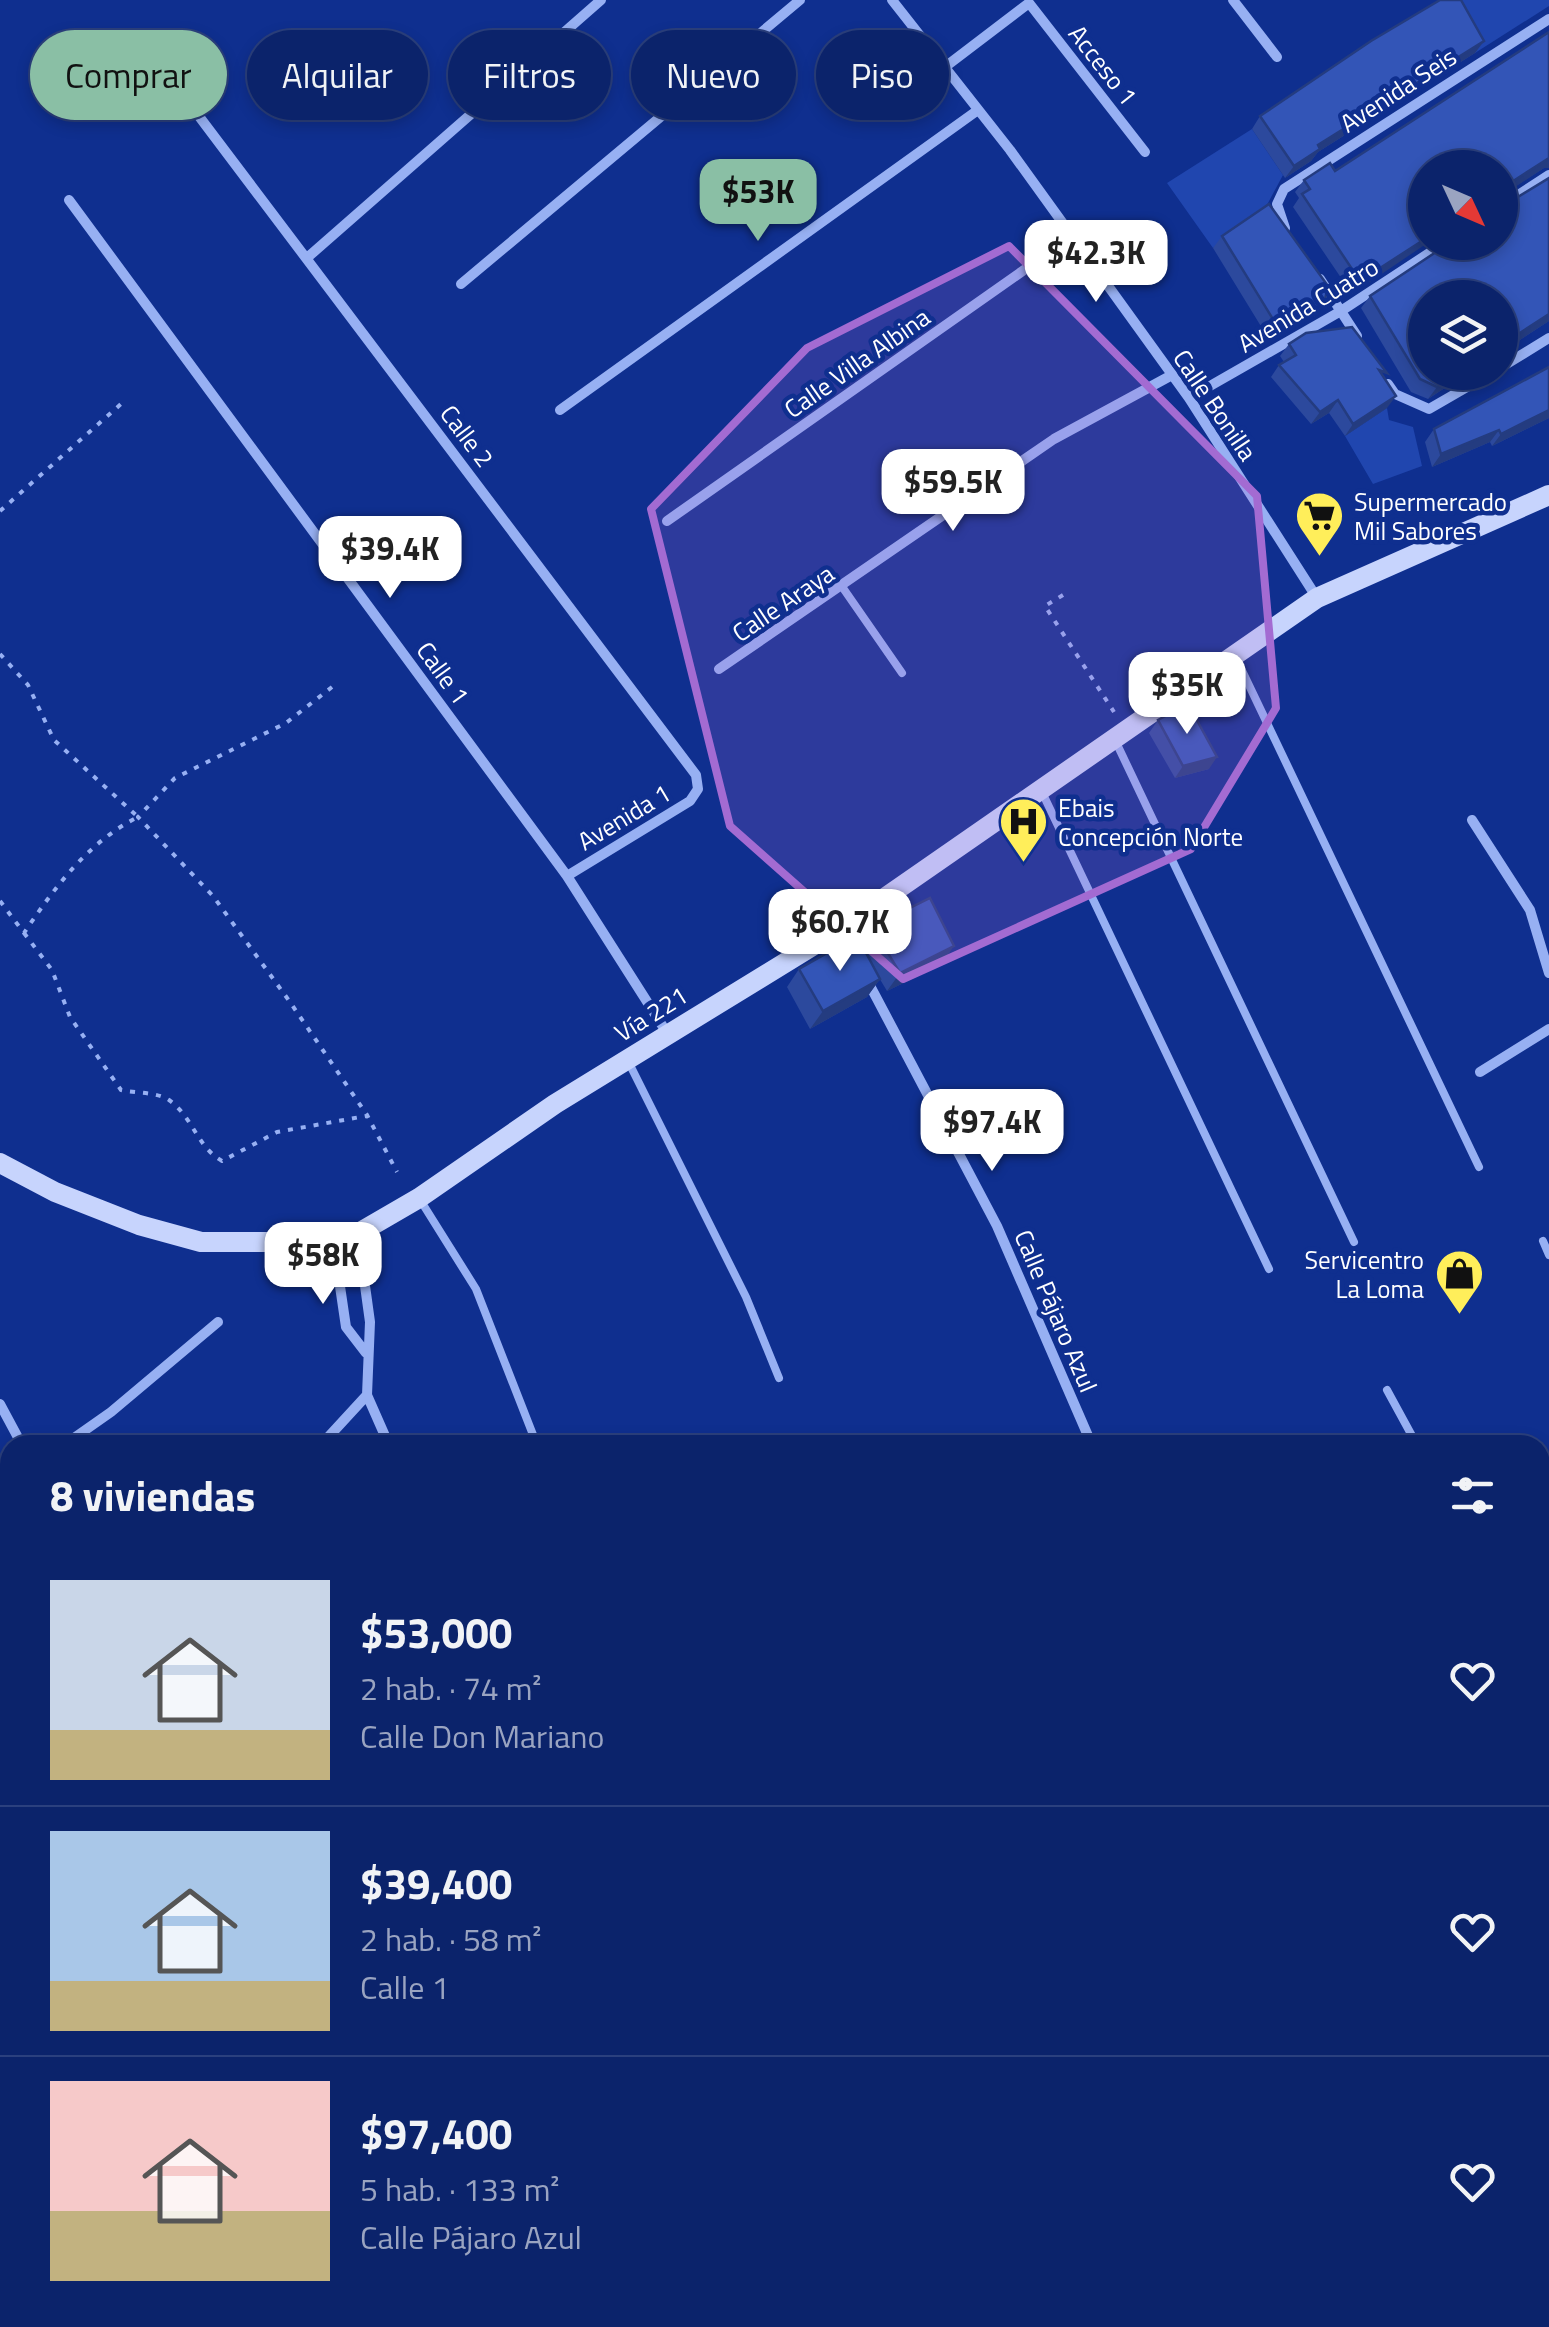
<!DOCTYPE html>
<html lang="es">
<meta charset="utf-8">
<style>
:root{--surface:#0b236b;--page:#142b71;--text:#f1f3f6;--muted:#9aa4c1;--line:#2b407e;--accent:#8abfa5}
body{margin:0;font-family:"Titillium Web",sans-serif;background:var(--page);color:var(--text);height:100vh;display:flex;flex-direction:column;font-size:38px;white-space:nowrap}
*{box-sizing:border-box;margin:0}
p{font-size:32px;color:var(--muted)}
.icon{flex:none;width:55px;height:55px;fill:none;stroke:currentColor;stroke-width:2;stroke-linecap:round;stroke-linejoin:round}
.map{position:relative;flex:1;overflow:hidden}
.drawer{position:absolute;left:0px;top:1435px;width:1550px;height:892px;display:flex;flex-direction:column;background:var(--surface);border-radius:30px 30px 0 0;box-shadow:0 5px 15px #0003,0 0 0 2px var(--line)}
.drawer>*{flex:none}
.banner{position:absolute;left:30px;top:30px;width:1000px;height:90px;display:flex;gap:20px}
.needle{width:65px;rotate:134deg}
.tools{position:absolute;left:1408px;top:150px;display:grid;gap:20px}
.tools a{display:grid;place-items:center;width:110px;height:110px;border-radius:50%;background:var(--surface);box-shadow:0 5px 15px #0003,0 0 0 2px var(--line);font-size:50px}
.price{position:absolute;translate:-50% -85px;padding:0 22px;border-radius:20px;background:#fff;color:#222;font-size:32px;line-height:65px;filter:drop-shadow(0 2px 5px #0008)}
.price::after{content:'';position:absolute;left:50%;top:60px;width:30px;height:22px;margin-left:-15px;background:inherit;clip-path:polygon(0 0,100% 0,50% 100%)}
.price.current{background:var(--accent);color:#111}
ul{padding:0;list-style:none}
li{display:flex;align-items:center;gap:30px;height:250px;padding:0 50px}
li+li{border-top:2px solid var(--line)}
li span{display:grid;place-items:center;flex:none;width:280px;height:200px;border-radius:0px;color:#555}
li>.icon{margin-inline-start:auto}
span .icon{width:120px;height:120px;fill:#fffc;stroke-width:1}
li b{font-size:42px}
h2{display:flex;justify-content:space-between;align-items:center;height:120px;padding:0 50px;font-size:42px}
.tag{padding:0 35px;border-radius:45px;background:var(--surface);box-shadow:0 5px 15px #0003,0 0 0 2px var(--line);font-size:35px;line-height:90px}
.tag.current{background:var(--accent);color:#111}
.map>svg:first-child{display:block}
.green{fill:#2046af}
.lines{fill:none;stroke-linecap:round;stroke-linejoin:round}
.stream{stroke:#88a7f7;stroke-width:6}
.path{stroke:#97b0f3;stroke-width:4;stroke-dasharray:5 8;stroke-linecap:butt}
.lane{stroke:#97b0f3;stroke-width:8}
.street{stroke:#97b0f3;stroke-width:10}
.secondary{stroke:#c7d4fd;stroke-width:20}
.wall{fill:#2c499d}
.shaded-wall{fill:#243c80}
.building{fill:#3355b7;stroke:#243c80;stroke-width:2.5}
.marked{fill:#a36bd2;fill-opacity:0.2;stroke:#a36bd2;stroke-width:8;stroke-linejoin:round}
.labels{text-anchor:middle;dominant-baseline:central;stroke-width:9;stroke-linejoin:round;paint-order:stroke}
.street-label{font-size:25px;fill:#fff;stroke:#0f2f8f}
.poi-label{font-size:25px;fill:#fff;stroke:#0f2f8f;text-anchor:start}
</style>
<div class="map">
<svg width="1549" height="2327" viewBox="0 0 1549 2327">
<rect width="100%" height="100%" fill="#0f2f8f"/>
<path class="green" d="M1452,0H1549V6L1475,53L1448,2Z
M1252,129L1283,175L1261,216L1213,248L1167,183Z
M1387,408L1389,420L1413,427L1422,466L1373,484L1345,436Z"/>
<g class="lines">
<path class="stream" d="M1540,1865L1549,1858
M1069,2327L1075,2318"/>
<path class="path" d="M0,511L121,404
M1063,595L1045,606L1114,712
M0,654L28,685L54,740L138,817C88,842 55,887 24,933L0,901
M332,687L286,723L175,778L138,817L213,896L290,1002L367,1115L397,1172
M24,933L52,970L70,1017L121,1090C135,1093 157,1092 169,1100C193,1117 197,1147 222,1161L277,1132L366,1116"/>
<path class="lane" d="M843,588L902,673
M1236,658L1479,1167
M1115,740L1354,1242
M1041,790L1269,1269
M629,1063L746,1297L779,1378
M419,1198L476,1289L537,1445
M1543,1241L1549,1255
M1387,1390L1417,1445
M1540,2012L1549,2028
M0,2158L10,2154"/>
<path class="street" d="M892,0L1010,150L1189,398L1317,598
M1233,0L1277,57
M945,67L1029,3L1145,152
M195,111L696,775L698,789L690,801L567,876
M69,200L567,876L667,1033
M1500,207L1549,175
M1285,228L1277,204L1284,189L1549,19
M308,257L601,0
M1320,279L1357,336
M461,284L800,0
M1500,368L1549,338
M1388,384L1395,394L1429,409L1493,372
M1189,398L1341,311L1446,242
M560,410L978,110
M667,521L1071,237
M719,669L1054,439L1172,375
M1472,820L1530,910L1549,973
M866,978L997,1226L1092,1445
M1480,1072L1549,1029
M358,1235L370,1322L367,1395L389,1445
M333,1239L346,1327L366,1353
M0,1404L22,1445
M64,1445L111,1412L218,1322
M321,1445L367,1395
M1540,1503L1549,1498
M0,1817L10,1844
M1540,2313L1549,2303
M336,2327L349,2318
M1527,2327L1536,2318"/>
<path class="secondary" d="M0,1163L55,1192L139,1225L201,1242H314L357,1234L419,1198L555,1104L840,929L1317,598L1549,495"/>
</g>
<path class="wall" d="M1549,32V168H1544L1500,196L1549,321L1500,353V298L1425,372H1469L1428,399L1411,392L1361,308L1370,296L1500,242V168L1425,242L1352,294L1293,207L1299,198L1295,192L1304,180L1335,171Z
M1484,41L1475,53L1318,152L1311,161L1285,178L1252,129L1260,116Z
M1222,236L1315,316L1270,341L1213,248Z
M1289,344L1384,377L1387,408L1345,436L1329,413L1311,424L1271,377L1279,365L1284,362L1280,356Z
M1549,367V418L1492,446L1490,442L1432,467L1425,442L1434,429Z
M1158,720L1209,769L1175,778L1149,733Z
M872,927L941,965L887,991L878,976L880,979L867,997L810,1029L787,987L799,969L861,943Z"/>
<path class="shaded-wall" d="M1484,41L1475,53L1318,152L1311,161L1285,178L1294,166L1318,145Z
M1549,158V168H1544L1500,197L1504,187Z
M1425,239V242H1429L1352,294L1360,281Z
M1324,304L1315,316L1270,341L1279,329Z
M1549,314V321L1500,353V346Z
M1459,372H1469L1428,399L1437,387Z
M1396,396L1387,408L1345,436L1353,424Z
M1338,400L1329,413L1311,424L1320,412Z
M1549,410V418L1492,446L1501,434Z
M1499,430L1490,442L1432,467L1441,454Z
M1217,757L1209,769L1175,778L1183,766Z
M954,946L941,965L887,991L900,973Z
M880,979L867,997L810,1029L823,1011Z"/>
<path class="building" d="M1440,0H1461L1484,41L1318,145L1320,149L1294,166L1260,116L1371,41Z
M1549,32V158L1504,187L1500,196L1508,203L1549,178V314L1500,346V298H1425V372H1459L1437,387L1420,379L1370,296L1451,242H1500V168H1425V239L1360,281L1302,194L1310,189L1304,180L1330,163L1335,171Z
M1269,204L1328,286L1324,304L1279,329L1222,236Z
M1352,327L1387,373L1379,370L1396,396L1353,424L1338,400L1320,412L1279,365L1296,355L1289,344L1306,333Z
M1549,367V410L1501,434L1499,430L1441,454L1434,429Z
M1188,704L1217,757L1183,766L1158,720Z
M930,898L954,946L900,973L872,927Z
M857,936L880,979L823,1011L799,969Z"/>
<path class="marked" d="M1009,246L1257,496L1276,708L1191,849L903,979L730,826L651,509L807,348Z"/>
<defs>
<symbol id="supermarket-pin" viewBox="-11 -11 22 30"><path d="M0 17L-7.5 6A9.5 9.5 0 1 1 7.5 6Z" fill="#ffee5a" stroke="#0f2f8f"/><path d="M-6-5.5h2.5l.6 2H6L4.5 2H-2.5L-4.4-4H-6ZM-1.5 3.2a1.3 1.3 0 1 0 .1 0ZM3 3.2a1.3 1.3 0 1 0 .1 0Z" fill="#111"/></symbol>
<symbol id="hospital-pin" viewBox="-11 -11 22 30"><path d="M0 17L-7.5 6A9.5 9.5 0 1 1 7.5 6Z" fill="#ffee5a" stroke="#0f2f8f"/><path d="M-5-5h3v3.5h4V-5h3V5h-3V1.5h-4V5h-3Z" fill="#111"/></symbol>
<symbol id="shop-pin" viewBox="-11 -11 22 30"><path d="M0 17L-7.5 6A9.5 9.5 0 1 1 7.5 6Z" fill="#ffee5a" stroke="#0f2f8f"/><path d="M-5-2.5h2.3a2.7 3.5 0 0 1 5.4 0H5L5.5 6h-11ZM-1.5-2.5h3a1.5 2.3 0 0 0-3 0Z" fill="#111"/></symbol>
</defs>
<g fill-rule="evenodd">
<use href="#supermarket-pin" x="1292" y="488" width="55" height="75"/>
<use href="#hospital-pin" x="996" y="794" width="55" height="75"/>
<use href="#shop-pin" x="1432" y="1246" width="55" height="75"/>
</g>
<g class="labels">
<g class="street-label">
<text transform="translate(1103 65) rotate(52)">Acceso 1</text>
<text transform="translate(1398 90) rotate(-33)">Avenida Seis</text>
<text transform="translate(1308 305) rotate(-31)">Avenida Cuatro</text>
<text transform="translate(857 363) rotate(-35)">Calle Villa Albina</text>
<text transform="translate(1215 405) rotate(56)">Calle Bonilla</text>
<text transform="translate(467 436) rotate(53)">Calle 2</text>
<text transform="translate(783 603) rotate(-34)">Calle Araya</text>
<text transform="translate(443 673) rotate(54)">Calle 1</text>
<text transform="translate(624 817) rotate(-31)">Avenida 1</text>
<text transform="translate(651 1014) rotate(-32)">Vía 221</text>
<text transform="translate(1056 1311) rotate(67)">Calle Pájaro Azul</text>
</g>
<g class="poi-label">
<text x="1354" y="502">Supermercado<tspan x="1354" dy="29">Mil Sabores</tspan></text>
<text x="1058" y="808">Ebais<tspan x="1058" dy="29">Concepción Norte</tspan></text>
<text x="1424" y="1260" text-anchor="end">Servicentro<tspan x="1424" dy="29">La Loma</tspan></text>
</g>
</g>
</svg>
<div class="tools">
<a><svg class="needle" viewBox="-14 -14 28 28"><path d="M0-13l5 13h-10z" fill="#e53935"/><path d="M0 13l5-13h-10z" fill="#9aa4c1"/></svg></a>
<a><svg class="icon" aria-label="layers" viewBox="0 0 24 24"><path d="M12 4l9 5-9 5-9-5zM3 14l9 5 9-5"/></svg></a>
</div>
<b class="price current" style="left:758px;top:244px">$53K</b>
<b class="price" style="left:1096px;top:305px">$42.3K</b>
<b class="price" style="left:953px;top:534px">$59.5K</b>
<b class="price" style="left:390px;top:601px">$39.4K</b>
<b class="price" style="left:1187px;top:737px">$35K</b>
<b class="price" style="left:840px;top:974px">$60.7K</b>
<b class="price" style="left:992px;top:1174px">$97.4K</b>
<b class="price" style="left:323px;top:1307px">$58K</b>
<div class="banner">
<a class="tag current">Comprar</a>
<a class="tag">Alquilar</a>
<a class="tag">Filtros</a>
<a class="tag">Nuevo</a>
<a class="tag">Piso</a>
</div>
<section class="drawer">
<h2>8 viviendas<svg class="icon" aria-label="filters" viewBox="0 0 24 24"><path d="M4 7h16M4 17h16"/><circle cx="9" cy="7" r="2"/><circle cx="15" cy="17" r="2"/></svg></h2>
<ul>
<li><span style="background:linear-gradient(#c9d6e8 75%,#c2b280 0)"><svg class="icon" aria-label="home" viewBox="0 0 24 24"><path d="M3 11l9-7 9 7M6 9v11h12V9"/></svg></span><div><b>$53,000</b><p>2 hab. · 74 m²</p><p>Calle Don Mariano</p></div><svg class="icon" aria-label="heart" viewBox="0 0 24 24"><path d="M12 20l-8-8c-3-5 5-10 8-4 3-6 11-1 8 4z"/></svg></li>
<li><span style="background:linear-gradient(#a9c7e8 75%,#c2b280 0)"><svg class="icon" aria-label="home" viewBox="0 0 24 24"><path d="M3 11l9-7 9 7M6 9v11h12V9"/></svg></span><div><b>$39,400</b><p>2 hab. · 58 m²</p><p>Calle 1</p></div><svg class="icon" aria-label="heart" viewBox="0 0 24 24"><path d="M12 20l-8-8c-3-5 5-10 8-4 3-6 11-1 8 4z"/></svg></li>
<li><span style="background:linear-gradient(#f6c9c9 65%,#c2b280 0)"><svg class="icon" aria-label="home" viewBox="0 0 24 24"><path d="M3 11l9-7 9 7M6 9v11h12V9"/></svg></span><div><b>$97,400</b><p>5 hab. · 133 m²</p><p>Calle Pájaro Azul</p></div><svg class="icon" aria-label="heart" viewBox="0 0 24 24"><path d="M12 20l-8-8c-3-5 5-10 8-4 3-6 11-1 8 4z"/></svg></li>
</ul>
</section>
</div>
